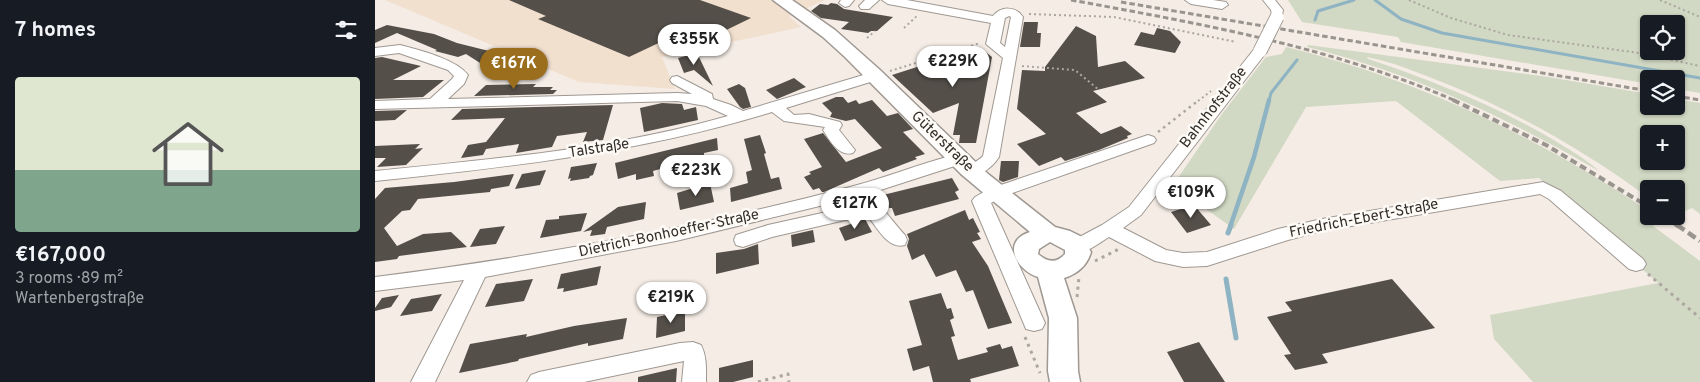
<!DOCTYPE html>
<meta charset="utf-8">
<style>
:root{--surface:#171b24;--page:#20242c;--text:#f1f3f6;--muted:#9ea1a6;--accent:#9a6e1d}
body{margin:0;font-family:Overpass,sans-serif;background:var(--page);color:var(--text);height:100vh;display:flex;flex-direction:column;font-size:19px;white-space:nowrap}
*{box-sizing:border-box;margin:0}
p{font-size:16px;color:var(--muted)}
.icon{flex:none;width:28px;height:28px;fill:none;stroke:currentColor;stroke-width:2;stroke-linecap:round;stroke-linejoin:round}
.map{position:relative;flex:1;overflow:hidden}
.panel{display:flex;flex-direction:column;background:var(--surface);width:375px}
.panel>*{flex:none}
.controls{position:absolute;left:1265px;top:15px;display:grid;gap:10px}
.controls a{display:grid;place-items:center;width:45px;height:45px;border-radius:5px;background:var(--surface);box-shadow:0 1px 4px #0004;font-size:25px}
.price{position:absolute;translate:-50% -42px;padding:0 11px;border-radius:18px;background:#fff;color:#222;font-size:16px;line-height:32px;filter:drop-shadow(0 1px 2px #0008)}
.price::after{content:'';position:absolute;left:50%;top:30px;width:15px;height:11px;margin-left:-8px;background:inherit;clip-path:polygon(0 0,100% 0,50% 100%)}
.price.selected{background:var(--accent);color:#fff}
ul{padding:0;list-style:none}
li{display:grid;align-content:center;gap:10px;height:265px;padding:0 15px}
li span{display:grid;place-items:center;height:155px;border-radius:5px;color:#555}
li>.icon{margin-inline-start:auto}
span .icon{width:90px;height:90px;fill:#fffc;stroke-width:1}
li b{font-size:21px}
h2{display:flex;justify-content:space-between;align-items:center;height:60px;padding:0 15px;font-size:21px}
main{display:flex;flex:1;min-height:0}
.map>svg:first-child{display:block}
.industrial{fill:#f2e0cf}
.green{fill:#d1d8c3;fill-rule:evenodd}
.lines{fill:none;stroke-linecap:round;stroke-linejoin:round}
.stream-far2{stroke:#8eb3c3;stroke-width:3}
.stream-far1{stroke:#8eb3c3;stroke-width:4.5}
.stream{stroke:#8eb3c3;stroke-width:5}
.building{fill:#544f49}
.minor-casing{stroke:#9f9892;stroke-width:2}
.major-casing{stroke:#9f9892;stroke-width:3}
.path-far2{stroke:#aca6a0;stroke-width:2;stroke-dasharray:2 3;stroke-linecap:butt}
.path-far1{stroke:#aca6a0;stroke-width:2.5;stroke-dasharray:2.5 4;stroke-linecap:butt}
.path{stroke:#aca6a0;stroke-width:3;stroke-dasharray:3 4.5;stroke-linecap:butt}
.minor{fill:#fff;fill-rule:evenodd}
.major{fill:#fff;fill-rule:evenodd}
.rail-far2{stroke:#9a948f;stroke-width:3;stroke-dasharray:5.5 3;stroke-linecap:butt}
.rail-far1{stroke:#9a948f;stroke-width:4;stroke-dasharray:7 4;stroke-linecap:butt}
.rail{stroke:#9a948f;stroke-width:4.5;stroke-dasharray:9 4.5;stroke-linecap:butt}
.minor-bridge-casing{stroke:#9f9892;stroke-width:15;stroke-linecap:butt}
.minor-bridge{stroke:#fff;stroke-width:13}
.labels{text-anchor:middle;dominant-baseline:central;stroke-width:5;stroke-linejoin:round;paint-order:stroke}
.street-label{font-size:15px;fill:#302d2a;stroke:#fefaf6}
</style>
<main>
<section class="panel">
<h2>7 homes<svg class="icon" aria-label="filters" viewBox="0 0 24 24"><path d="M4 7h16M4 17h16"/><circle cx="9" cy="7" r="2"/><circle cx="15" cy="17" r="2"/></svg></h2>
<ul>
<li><span style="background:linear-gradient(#dfe7d0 60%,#7fa58c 0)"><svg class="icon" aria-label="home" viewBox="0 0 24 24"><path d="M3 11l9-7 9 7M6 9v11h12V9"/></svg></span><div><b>€167,000</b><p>3 rooms · 89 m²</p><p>Wartenbergstraße</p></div></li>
</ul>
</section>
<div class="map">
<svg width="1325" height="382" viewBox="0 0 1325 382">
<rect width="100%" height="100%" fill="#f4ece5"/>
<path class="industrial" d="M10,0H450L414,16L426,27L287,57L300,89L204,82Z"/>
<path class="green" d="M913,0H1325V93L1301,89V79H1274V84L1026,42L1023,37L927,22ZM1274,24H1301V51H1274Z
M933,45L1173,77L1274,94V106H1301V99L1325,103V214L1317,208L1301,215V189H1274V198C1210,151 1145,114 1072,84C1046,74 1019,62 992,57L993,59C1056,80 1119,105 1177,139C1193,149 1210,158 1224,171C1133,118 1035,72 932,47ZM1274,134H1301V161H1274Z
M911,47C1042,79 1162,137 1274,211V216H1281L1288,221L1278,226L1325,261V382H1158L1119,339L1115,315L1283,283L1164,178L1125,181L1021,101L931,107L859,229L798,185L847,114L891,57L907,54Z"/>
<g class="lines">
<path class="stream-far2" d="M1000,0L1026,19L1067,33L1325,78
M940,20L943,11L979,0
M894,101L896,93L922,60"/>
<path class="stream-far1" d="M855,227L879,157L894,100"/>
<path class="stream" d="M853,233L856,225
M851,279L861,338"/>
</g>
<path class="building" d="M134,0H325L376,18L339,36L308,24L311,30L254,57L163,19L171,16Z
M456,3L462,4L469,9L518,17L502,31H496L493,33L466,29L474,22L446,18L436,11L445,4L453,5Z
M649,22H663L662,33H666L665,47H645Z
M12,25L59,34L82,43L122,53L134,60L113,68L91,54L83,57L60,51L62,50L22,33L0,43V30Z
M701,26L721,36L723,67L750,61L770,78L718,91L732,102L701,113L726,134L746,126L757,134L752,136L753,138L724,150L690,161L686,157L664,166L642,144L671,134L642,109L647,70L670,71V67Z
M782,28L795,31L806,42L800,53L759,45L766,32L779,35Z
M604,47L617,57L601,143H584L585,135H578L584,103L558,113L517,75Z
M322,53L338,86L319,70L309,73L303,58Z
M7,57L46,66L18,80H69L48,97L0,99V58Z
M419,78L431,87L402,99L391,90Z
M161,84L158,87H178L175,90H182L178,94L99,96L111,85Z
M364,84L370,88L376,107L368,109L365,107L352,89Z
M461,97H468L473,103L481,100L484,104L497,100L512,116L523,113L538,129L528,132L550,154L540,157L542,159L508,172L504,168L449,192H447L444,188L438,190L429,177L436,174L434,172L447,167L429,139L448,133L471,162L507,148L480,119L471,121L455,117L457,113L447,103Z
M287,103L307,104L309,110L321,107L323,120L269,132L265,108Z
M238,105L228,140L208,142L212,132L182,136L177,147L141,153L144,144L111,149L108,155L86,158L93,145L111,142L130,118L76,120L87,109Z
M32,110L20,120L0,121V111Z
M385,135L391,153L389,154L396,179L404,177L407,189L356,202L355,188L373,183L371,172L377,170L369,139Z
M342,138L343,150L329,153V157L278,171L279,176L261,180V174L243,179L240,163Z
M45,144L40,149L48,148L31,165L2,167L11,158H0V146Z
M626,161H644L643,177L628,182L624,180Z
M222,163L218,175L215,176L214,178L195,181L196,178L193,179L196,167Z
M171,170L165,185L140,189L147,174Z
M139,174L134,186L116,189L115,192L43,199L35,210L27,211L9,228L22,246L48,234L76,232L92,247L24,256L22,259L0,262V199L10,188L79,182Z
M577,178L584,190L580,192L584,199L520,216L517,208H514L508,195Z
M335,183L339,202L305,210L302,193Z
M271,202L269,219L232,227L230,234L215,236L217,230L208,232L243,207Z
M819,205L836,225L812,233L796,212Z
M590,210L594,220L598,218L605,232L602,233L606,239L597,242L613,266L637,323L613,329L598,290L591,292L581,270L561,277L549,254L537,260L532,246L534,239L532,234Z
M212,213L206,231L165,238L171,220L184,219V216Z
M490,219L497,232L470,241L464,228Z
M130,226L121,244L95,247L105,229Z
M438,230L440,242L417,247L416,235Z
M383,244L384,264L341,274V253L369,249Z
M226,266L222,285L188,292L189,288L182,289L186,274Z
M158,279L149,301L110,307L121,284Z
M1017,279L1060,328L947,354L953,363L920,370L909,355L916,354L892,317L917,311L910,302Z
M566,293L572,309L576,308L579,318L575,320L580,336L576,337L583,360L613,352L611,348L625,344L627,349L637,346L644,366L595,379L596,382H558L554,366L538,371L532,349L547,345L534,301Z
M67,294L57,311L25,316L36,299Z
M24,295L16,307L0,311V308L7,298Z
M310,311V331L281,338L282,317Z
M252,318L248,339L213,346V343L144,359L143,361L84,373L95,344L152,334L151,337L199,326Z
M824,342L831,353L850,382H809L792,352Z
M378,360V377L358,382H344V368Z
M302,368L301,382H263V377Z"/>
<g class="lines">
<defs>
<path id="minor" d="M466,0H479L474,6L470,7L464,3Z
M490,0H504L494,9H486L484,6Z
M507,0H532L618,16C626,6 641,6 648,17L624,157C617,168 604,178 590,175L588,171C592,164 602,163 608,156L628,58L611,44L616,23L513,4ZM634,16L636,17L630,47L625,43L630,18Z
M810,0H838L851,2L853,5L847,9L816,4Z
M888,0H900L908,10L906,20H898L896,10Z
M25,45C44,50 81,59 93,75L89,84L73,99L302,93L317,94L297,83L295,80L297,77L302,76L337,94L338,99L356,105L368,111L495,73H505L507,76L505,79L411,108L419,115L434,114L465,122L467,125L464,130L480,150L478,153C464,157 455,141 448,130L450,127L409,121L397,112C267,152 136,167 0,181V171C119,159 238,149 353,116L331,106L302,101L0,109V101L55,99L77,79L79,76L73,70L24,53L0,56V48Z
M885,47L892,51L890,54L766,215L748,228L791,250L808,253L832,252L903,229L947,219L1168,182L1186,191L1268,259L1271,264L1268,269L1261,271L1254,269L1174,199L1165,194L947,231L913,240L832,266L808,267L780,261L734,237C722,244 709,256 695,252L692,247L695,242L727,225L754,207L880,48Z
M773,135L779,137L781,140L779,143L626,197L616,203L670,323L667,329L659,331L651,329L597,201L600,197L614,189Z
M583,154L589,155L591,159L589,163L490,195C502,198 520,225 530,235L532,240L530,245C513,250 502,227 492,215L397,237L368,247L361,245L359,240L361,235L393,225L483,205L480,200L482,197L301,241L110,277L60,382H36L89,280L0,291V277C160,257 319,228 475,187C511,178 546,163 583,154Z
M318,342L326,345C332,357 331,368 331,382H307L309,361L209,382H152L156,375L164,372L305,343Z"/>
<path id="major" d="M398,0H417L460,30L505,70L613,174L680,227L695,231L707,237L716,252C712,266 702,274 689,278L702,318L703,371L705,382H675L673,371L674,318L663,277C641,270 626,241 655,232L586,174L470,57L448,37ZM675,242L690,250V254C681,264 672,262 663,254L664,249Z"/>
</defs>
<use href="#minor" class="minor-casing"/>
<use href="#major" class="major-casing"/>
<path class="path-far2" d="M1034,0L1076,18L1133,35L1264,53L1325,66
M1285,0L1325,17
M654,14L739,17L861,42
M529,28L543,15
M492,38L500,31
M647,66L700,70L724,90
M515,71L605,43
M823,101L836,91"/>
<path class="path-far1" d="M783,132L824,100"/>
<path class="path" d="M720,261L744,249
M1273,274L1325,318
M702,297L704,277
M650,337L665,373
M383,382L413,374L414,382"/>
<use href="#minor" class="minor"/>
<use href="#major" class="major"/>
<path class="rail-far2" d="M696,0C827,24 957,47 1081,101
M746,2L1274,91
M1301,96L1325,100"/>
<path class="rail-far1" d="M1078,100L1171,145L1274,207
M1289,216L1304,227"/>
<path class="rail" d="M1302,225L1325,241"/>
<defs>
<path id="minor-bridge" d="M885,51L902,17"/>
</defs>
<use href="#minor-bridge" class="minor-bridge-casing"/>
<use href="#minor-bridge" class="minor-bridge"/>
</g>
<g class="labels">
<g class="street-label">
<text transform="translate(839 108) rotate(-52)">Bahnhofstraße</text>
<text transform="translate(567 142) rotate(44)">Güterstraße</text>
<text transform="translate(224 149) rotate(-9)">Talstraße</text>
<text transform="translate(989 219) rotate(-11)">Friedrich-Ebert-Straße</text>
<text transform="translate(294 234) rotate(-12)">Dietrich-Bonhoeffer-Straße</text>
</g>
</g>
</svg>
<div class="controls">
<a><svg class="icon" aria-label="locate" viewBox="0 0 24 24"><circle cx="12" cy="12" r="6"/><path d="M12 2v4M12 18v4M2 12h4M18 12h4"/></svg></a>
<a><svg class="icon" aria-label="layers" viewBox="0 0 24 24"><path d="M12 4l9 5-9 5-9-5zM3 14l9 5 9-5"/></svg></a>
<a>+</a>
<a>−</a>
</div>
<b class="price" style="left:319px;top:66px">€355K</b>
<b class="price" style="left:578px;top:88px">€229K</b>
<b class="price selected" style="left:139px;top:90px">€167K</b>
<b class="price" style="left:321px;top:197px">€223K</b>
<b class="price" style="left:816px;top:219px">€109K</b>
<b class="price" style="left:480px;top:230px">€127K</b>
<b class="price" style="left:296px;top:324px">€219K</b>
</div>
</main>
